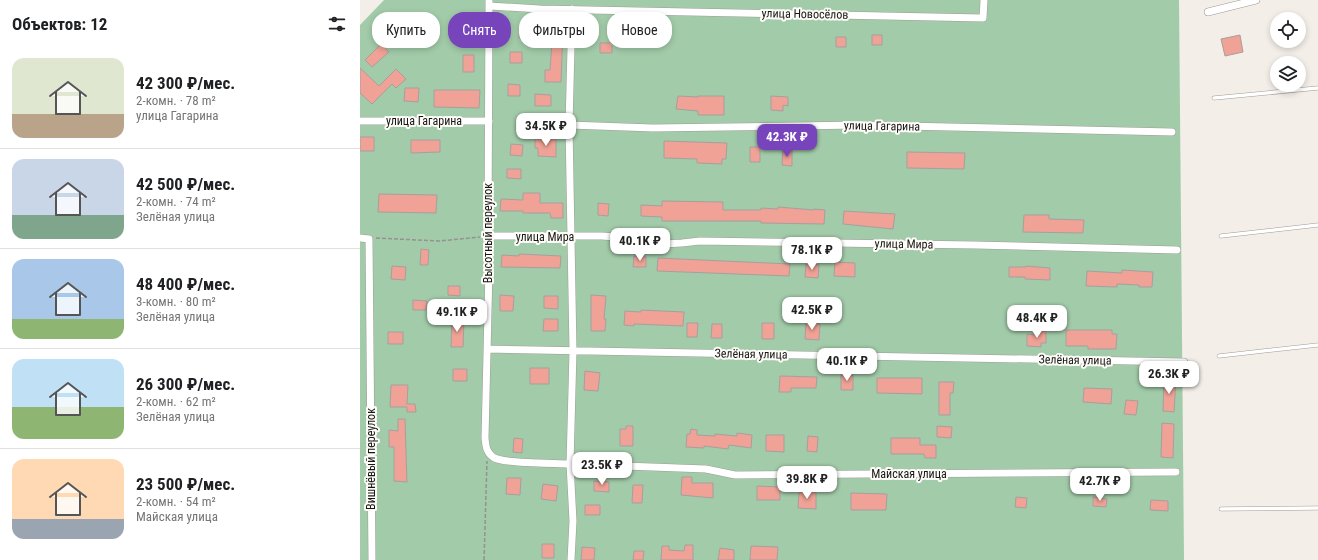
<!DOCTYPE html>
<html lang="ru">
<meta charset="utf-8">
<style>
:root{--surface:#fff;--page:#f6f6f6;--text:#202124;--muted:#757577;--line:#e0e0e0;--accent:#74b}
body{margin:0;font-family:"Roboto Condensed",sans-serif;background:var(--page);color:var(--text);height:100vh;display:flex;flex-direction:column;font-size:15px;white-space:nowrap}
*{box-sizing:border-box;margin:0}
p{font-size:13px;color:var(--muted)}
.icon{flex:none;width:22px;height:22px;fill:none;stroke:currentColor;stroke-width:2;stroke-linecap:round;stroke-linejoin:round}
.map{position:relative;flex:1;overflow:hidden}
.sheet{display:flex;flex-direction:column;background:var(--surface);width:360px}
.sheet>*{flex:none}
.guide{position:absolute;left:12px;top:12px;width:380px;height:36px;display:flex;gap:8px}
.fabs{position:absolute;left:910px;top:12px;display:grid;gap:8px}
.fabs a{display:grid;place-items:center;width:36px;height:36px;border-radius:50%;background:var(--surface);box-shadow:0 2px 6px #0003;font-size:20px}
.price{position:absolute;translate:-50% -34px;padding:0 9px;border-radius:8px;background:#fff;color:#222;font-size:13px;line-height:26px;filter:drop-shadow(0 1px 2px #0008)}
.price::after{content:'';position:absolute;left:50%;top:24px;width:12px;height:9px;margin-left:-6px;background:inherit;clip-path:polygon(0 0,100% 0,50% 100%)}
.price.active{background:var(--accent);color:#fff}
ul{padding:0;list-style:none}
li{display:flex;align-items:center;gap:12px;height:100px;padding:0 12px}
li+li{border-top:1px solid var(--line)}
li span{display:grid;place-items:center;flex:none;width:112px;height:80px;border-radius:12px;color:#555}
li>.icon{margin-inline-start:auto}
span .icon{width:48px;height:48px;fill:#fffc;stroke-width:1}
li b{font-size:17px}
h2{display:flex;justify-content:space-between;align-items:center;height:48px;padding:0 12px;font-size:17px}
.pill{padding:0 14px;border-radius:16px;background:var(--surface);box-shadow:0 2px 6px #0003;font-size:14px;line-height:36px}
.pill.active{background:var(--accent);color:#fff}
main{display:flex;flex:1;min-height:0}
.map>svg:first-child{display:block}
.green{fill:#a2cba9}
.building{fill:#efa295;stroke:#a79f9e}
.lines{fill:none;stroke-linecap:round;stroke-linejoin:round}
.service-casing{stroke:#a09c96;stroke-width:4.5}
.minor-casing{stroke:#a09c96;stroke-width:8}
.path{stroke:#96928e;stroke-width:1.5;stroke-dasharray:4 2;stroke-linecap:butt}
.service{stroke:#fff;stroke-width:3.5}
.minor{stroke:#fff;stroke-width:7}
.labels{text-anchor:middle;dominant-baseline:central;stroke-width:4;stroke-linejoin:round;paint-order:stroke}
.street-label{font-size:12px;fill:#181614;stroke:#fefcf8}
</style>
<main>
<section class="sheet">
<h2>Объектов: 12<svg class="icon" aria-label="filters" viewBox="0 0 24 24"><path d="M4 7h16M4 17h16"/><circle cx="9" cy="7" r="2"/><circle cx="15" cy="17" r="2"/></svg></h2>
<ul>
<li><span style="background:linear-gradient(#dfe7d0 70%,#b9a48a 0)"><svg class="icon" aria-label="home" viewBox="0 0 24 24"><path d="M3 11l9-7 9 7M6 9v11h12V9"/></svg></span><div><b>42 300 ₽/мес.</b><p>2-комн. · 78 m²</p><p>улица Гагарина</p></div></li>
<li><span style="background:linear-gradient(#c9d6e8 70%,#7fa58c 0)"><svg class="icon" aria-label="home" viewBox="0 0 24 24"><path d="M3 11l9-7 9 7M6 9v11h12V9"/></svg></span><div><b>42 500 ₽/мес.</b><p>2-комн. · 74 m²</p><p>Зелёная улица</p></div></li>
<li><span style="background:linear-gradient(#a9c7e8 75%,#8fb573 0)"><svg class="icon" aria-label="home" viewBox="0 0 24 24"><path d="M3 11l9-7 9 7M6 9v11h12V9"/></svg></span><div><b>48 400 ₽/мес.</b><p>3-комн. · 80 m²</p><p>Зелёная улица</p></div></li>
<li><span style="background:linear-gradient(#bfe0f5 60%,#8fb573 0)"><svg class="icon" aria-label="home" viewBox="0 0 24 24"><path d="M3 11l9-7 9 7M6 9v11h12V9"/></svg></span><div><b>26 300 ₽/мес.</b><p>2-комн. · 62 m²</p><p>Зелёная улица</p></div></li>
<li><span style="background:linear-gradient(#ffd9b3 75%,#9aa5b1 0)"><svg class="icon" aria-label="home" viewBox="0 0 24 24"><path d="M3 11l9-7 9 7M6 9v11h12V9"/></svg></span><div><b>23 500 ₽/мес.</b><p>2-комн. · 54 m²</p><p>Майская улица</p></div></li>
</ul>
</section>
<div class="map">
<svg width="958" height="560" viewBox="0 0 958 560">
<rect width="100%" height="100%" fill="#f3eee8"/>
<path class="green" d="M24,0H819L824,560H0V25Z"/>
<path class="building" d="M160,27L171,28L169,39L159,38Z
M191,27L203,28L201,82H185V70H190L192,42H191Z
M512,35H522V45H512Z
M880,35L883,52L865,56L861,39Z
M476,37H486V47H476Z
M240,43H252V53H240Z
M21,44L29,52L12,67L5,60Z
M150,52H162V63H150Z
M103,55H114V72H103Z
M0,68L19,86L36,69L46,79L36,88L32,84L12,104L0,93Z
M148,84L160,85V96H148Z
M45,88H59L58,102L44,101Z
M74,90H120L119,108L74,107Z
M175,94L191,95V106H175Z
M318,96L338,97V96H364V115H338V111L316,109Z
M411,96L428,97V106L423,105V111L411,110Z
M0,137H14V151H0Z
M175,139H196V157L178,156V148H175Z
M51,140H80V152L51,153Z
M304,141L367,143L366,159H362V164L337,163V159L304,158Z
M151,144L163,145L162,156L150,155Z
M390,147H400V162H390Z
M423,150H432V166L422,165Z
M547,152L605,153L604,169L547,168Z
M147,169H161V179L147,178Z
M163,193H180V203H203V218H191L190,213H163V211H140L141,199L163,200Z
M19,194L77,195L76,213L18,212Z
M302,201L363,202V210H401V208L418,209V207L454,210V209L465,210L464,224L401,223V221H302V217L281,216V205L302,206Z
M238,203L249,204L248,216L238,215Z
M484,211L535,214L533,229L483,224Z
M664,215H689V219L724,220L723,233L663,232Z
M61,249L69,250L68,265H60Z
M159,254L201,256L200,268L141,267L142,255L159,256Z
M274,256L286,257V267H273Z
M298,258L430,264L429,276L297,271Z
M475,262L495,263V277L474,276Z
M446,264L459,265L458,278L445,277Z
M32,266L46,267L45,280L31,279Z
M666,266L690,268V280L665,279V277H649V267H666Z
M762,270L793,272L792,287H779V285L757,284V287L726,286L727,271L762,273Z
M88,286H100V296L88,295Z
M140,295L154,296L153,311H140Z
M231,295L246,296L244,319H246L245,331H231Z
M184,296H198V309L184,308Z
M53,300L67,301L66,310H53Z
M281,310L324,312L323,326L274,324V326L264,325L265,311L281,312Z
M92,318L104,319L103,347H91Z
M184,319H198V331H183Z
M446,322L460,324L459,340L445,339Z
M327,323H338L337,337H327Z
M402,323H414V339H402Z
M352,324H362V338H351Z
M706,330H752V334H757L756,349H728V346H706Z
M674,331H686V343H681V347L667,346V334L674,335Z
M28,332H43V344H28Z
M170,368H189V384H170Z
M93,369H107V381H93Z
M225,371L240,373L238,391L224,390Z
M481,375H493V390H481Z
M420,376L457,377L456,388H431V392H419Z
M517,378H562V394L517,393Z
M804,379H816L814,412L803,411Z
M579,382H594L593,393H590V415H579Z
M31,385H48L47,404H55L56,412H47V407H30Z
M724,388L752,389L751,404L723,402Z
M766,400L778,401L776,415L764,414Z
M38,419H45L47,482L34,481V447H29V430L38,431Z
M802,423L814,424L813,458L801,457Z
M266,426H273V446H260V429H266Z
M577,426L592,427L591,438L577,437Z
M331,429L337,430V435L355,436V434L377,436V433L392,435L391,448L369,445L368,449L344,446V448L326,447L327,434H330Z
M406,435H424V452L406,451Z
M448,436L458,437L457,452L447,451Z
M154,438L163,439L162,453L153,452Z
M531,438H560V445H576V458H565L564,454H531Z
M322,477H332V483H353V498L321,495Z
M147,478H161L160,495L146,494Z
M234,481L249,482V492L234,491Z
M183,484L198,486L196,501L181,499Z
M273,485H283L282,503H272Z
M397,486L420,487V500H397Z
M439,492H456V509L438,508Z
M491,493L527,494L526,510H491Z
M656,497L667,498L666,508L655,507Z
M733,497L747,499L746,507L733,506Z
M791,500L808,501V511L790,510Z
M225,505H240V515H225Z
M182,544H194V558H182Z
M325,545H333V560H301L302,546H309V550L324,551Z
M391,546L418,547L417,560H390Z
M222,547L235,548L234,560H221Z
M360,548L374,550V560H358Z
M274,551H284L283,560H273Z"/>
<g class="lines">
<defs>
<path id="service" d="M854,98L958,88
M861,236L958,225
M859,356L958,345
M861,509L958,508"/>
<path id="minor" d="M129,0L128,236L129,269L125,438C126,446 126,452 133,457C141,464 196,463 210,464L213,521L211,560
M129,6L180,9L623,18L624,0
M212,9L209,125L213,351L210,464L346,469L375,475L816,472
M848,12L896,0
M0,121H129
M209,125L293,128L499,125L812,132
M128,236H242L283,239L303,244L322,243L340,241L615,245L817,250
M0,238L9,239L12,560
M127,349L824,362"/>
</defs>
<use href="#service" class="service-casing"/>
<use href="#minor" class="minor-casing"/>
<path class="path" d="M16,238L79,241L120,237
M124,560L127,461"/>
<use href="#service" class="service"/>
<use href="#minor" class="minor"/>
</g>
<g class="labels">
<g class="street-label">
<text transform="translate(445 14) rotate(1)">улица Новосёлов</text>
<text x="64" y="121">улица Гагарина</text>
<text transform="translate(522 126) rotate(1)">улица Гагарина</text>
<text transform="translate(128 233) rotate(-90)">Высотный переулок</text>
<text x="185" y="237">улица Мира</text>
<text transform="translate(544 244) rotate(1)">улица Мира</text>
<text transform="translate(391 354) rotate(1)">Зелёная улица</text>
<text transform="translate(715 360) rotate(1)">Зелёная улица</text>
<text transform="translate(11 459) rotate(-90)">Вишнёвый переулок</text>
<text x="549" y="474">Майская улица</text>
</g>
</g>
</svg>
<div class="fabs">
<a><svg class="icon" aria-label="locate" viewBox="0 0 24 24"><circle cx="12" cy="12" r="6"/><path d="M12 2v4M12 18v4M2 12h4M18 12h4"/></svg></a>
<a><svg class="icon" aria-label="layers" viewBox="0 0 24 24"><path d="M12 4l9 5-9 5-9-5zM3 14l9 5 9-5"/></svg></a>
</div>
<b class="price" style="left:186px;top:147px">34.5K ₽</b>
<b class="price active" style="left:427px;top:158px">42.3K ₽</b>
<b class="price" style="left:280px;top:262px">40.1K ₽</b>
<b class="price" style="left:452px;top:271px">78.1K ₽</b>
<b class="price" style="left:452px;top:331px">42.5K ₽</b>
<b class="price" style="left:97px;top:333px">49.1K ₽</b>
<b class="price" style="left:677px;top:339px">48.4K ₽</b>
<b class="price" style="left:487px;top:382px">40.1K ₽</b>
<b class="price" style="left:809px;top:395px">26.3K ₽</b>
<b class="price" style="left:242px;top:486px">23.5K ₽</b>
<b class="price" style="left:447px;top:500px">39.8K ₽</b>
<b class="price" style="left:740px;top:502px">42.7K ₽</b>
<div class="guide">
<a class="pill">Купить</a>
<a class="pill active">Снять</a>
<a class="pill">Фильтры</a>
<a class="pill">Новое</a>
</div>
</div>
</main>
